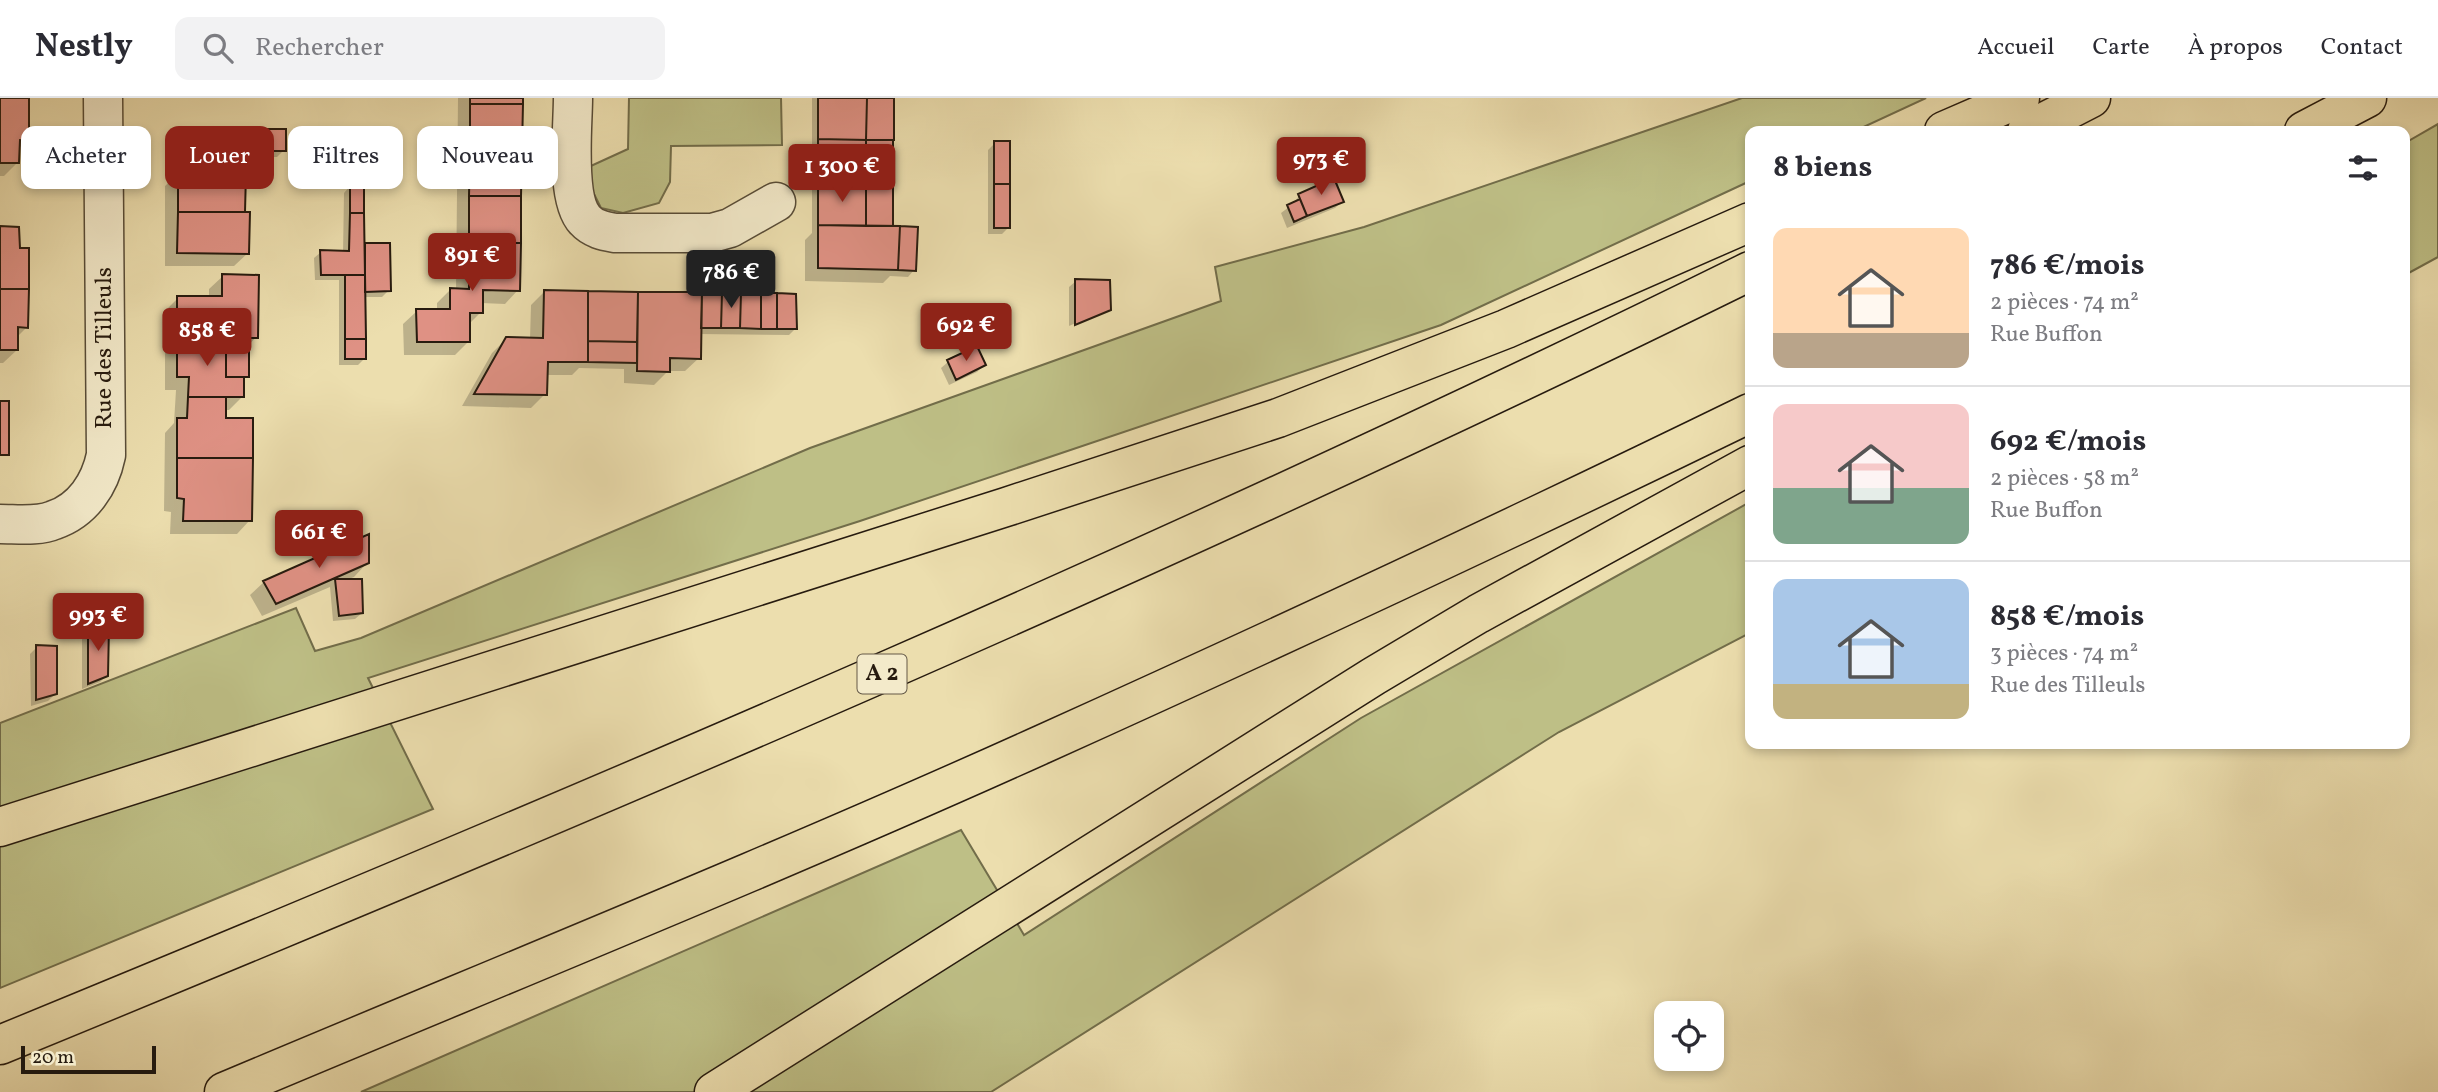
<!DOCTYPE html>
<html lang="fr">
<meta charset="utf-8">
<style>
:root{--surface:#fff;--page:#f2f2f3;--text:#2b2b33;--muted:#7c7c81;--line:#e1e1e2;--accent:#8f2418}
body{margin:0;font-family:Vollkorn,serif;background:var(--page);color:var(--text);height:100vh;display:flex;flex-direction:column;font-size:26px;white-space:nowrap}
*{box-sizing:border-box;margin:0}
p{font-size:23px;color:var(--muted)}
.icon{flex:none;width:38px;height:38px;fill:none;stroke:currentColor;stroke-width:2;stroke-linecap:round;stroke-linejoin:round}
.map{position:relative;flex:1;overflow:hidden}
.side{position:absolute;left:1745px;top:28px;width:665px;height:623px;display:flex;flex-direction:column;background:var(--surface);border-radius:14px;box-shadow:0 4px 10px #0003}
.side>*{flex:none}
.guide{position:absolute;left:21px;top:28px;width:665px;height:63px;display:flex;gap:14px}
.buttons{position:absolute;left:1654px;top:903px;display:grid;gap:14px}
.buttons a{display:grid;place-items:center;width:70px;height:70px;border-radius:14px;background:var(--surface);box-shadow:0 4px 10px #0003;font-size:35px}
.scale{position:absolute;left:21px;bottom:18px;width:135px;box-sizing:border-box;padding-left:7px;border:4px solid #271b0f;border-top:0;font-size:19px;line-height:24px;white-space:nowrap;color:#271b0f;-webkit-text-stroke:5px #f3eaca;paint-order:stroke}
.price{position:absolute;translate:-50% -60px;padding:0 16px;border-radius:7px;background:var(--accent);color:#fff;font-size:23px;line-height:46px;filter:drop-shadow(0 2px 4px #0008)}
.price::after{content:'';position:absolute;left:50%;top:42px;width:21px;height:16px;margin-left:-10px;background:inherit;clip-path:polygon(0 0,100% 0,50% 100%)}
.price.current{background:#222;color:#fff}
ul{padding:0;list-style:none}
li{display:flex;align-items:center;gap:21px;height:175px;padding:0 28px}
li+li{border-top:2px solid var(--line)}
li span{display:grid;place-items:center;flex:none;width:196px;height:140px;border-radius:14px;color:#555}
li>.icon{margin-inline-start:auto}
span .icon{width:84px;height:84px;fill:#fffc;stroke-width:1}
li b{font-size:30px}
h2{display:flex;justify-content:space-between;align-items:center;height:84px;padding:0 28px;font-size:30px}
.pill{padding:0 24px;border-radius:14px;background:var(--surface);box-shadow:0 4px 10px #0003;font-size:24px;line-height:63px}
.pill.current{background:var(--accent);color:#fff}
header{display:flex;align-items:center;gap:42px;box-sizing:border-box;height:98px;padding:0 35px;background:var(--surface);border-bottom:2px solid var(--line)}
header strong{font-size:33px}
nav{display:flex;gap:38px;margin-inline-start:auto;font-size:24px}
.search{width:490px;height:63px;background:var(--page);display:flex;align-items:center;gap:18px;box-sizing:border-box;padding:0 24px;border-radius:14px;color:var(--muted);font-size:26px}
.map>svg:first-child{display:block}
.green{fill:#bebf86;stroke:#726d4a;stroke-width:2}
.shadow{fill:#0003}
.building{fill:#df9184;stroke:#271b0f;stroke-width:2}
.lines{fill:none;stroke-linecap:round;stroke-linejoin:round}
.street-casing{stroke:#584c37;stroke-width:41}
.highway-casing{stroke:#271b0f;stroke-width:41}
.street{stroke:#f3eaca;stroke-width:38}
.highway{stroke:#ecdeae;stroke-width:38}
.labels{text-anchor:middle;dominant-baseline:central;stroke-width:5;stroke-linejoin:round;paint-order:stroke}
.shield{fill:#f3eaca;stroke:#645947;stroke-width:2}
.shield-label{font-size:23px;font-weight:bold;fill:#271b0f}
.street-label{font-size:24px;fill:#271b0f;stroke:#f3eaca}
</style>
<header>
<strong>Nestly</strong>
<div class="search"><svg class="icon" aria-label="search" viewBox="0 0 24 24"><circle cx="10" cy="10" r="6"/><path d="M15 15l6 6"/></svg>Rechercher</div>
<nav><a>Accueil</a><a>Carte</a><a>À propos</a><a>Contact</a></nav>
</header>
<div class="map">
<svg width="2438" height="994" viewBox="0 0 2438 994">
<rect width="100%" height="100%" fill="#ecdeae"/>
<filter id="stains"><feTurbulence type="fractalNoise" baseFrequency=".00286" numOctaves="4"/><feColorMatrix values="0 0 0 0 .2 0 0 0 0 .09 0 0 0 0 .02 0 0 0 .5 -.17"/></filter>
<radialGradient id="worn" r=".72"><stop offset=".6" stop-color="#630" stop-opacity="0"/><stop offset="1" stop-color="#630" stop-opacity=".3"/></radialGradient>
<path class="green" d="M629,0H781L782,47L671,48L670,84L659,105L623,115L601,110L582,72L628,51Z
M1742,0H1926L1855,33H1750V83L1441,227L860,423L368,580L433,711L0,890V625L296,510L315,553L361,540L810,350L1221,203L1215,169L1364,129Z
M2438,26V159L2405,177V45Z
M1750,404V535L1559,634L991,994H361L961,732L1024,837L1361,620Z"/>
<path class="shadow" d="M0,0H27V42L18,51V64L4,78H0Z
M458,0H521L518,192L505,206L481,205V214L468,227V244L455,257H404L403,226L417,213H437V205L450,192H456Z
M812,0H865L891,130L914,172L908,179L890,178L883,185L805,183V142L812,135Z
M246,33L284,52L277,59H240L239,40Z
M995,45L1008,130L1002,136H988V52Z
M179,75L243,116L248,155L234,168H165V88Z
M350,88L363,146H388L389,192L382,199H364L365,260L358,267H339V182H315L314,160L321,154L343,155L344,95Z
M1299,98L1342,104L1335,110L1287,130L1281,115L1293,106Z
M0,130L27,229L17,239V252L3,265H0Z
M223,178L256,239L248,248L247,278L242,283V299L229,312H224V322L250,422L237,436H170L171,414L164,413L165,335L174,325L176,292H165V213L178,200H209V191Z
M1076,183L1109,211L1105,215V212L1069,228V189Z
M544,194L795,198L796,230L789,237L699,236V260L685,273H668L654,287L624,285V271L579,270L572,277H546L545,296L531,310L462,308L492,255L506,241H530L531,207Z
M976,250L984,267L977,274L949,287L941,270L948,264Z
M367,465L354,479L344,483L362,515L355,521L333,523L330,489L262,518L250,497L264,484Z
M89,530L107,577L100,584L82,591V537Z
M37,549L55,596L48,603L31,608L30,556Z"/>
<path class="building" d="M0,0H29V43L20,42L19,65H0Z
M470,0H523V6H470Z
M818,0H867L866,42L818,41Z
M867,0H894V42H866Z
M470,6H523L522,51H470Z
M245,31H286V53H246Z
M818,41L866,42V85L818,84Z
M866,42H893V85H866Z
M994,43H1010V86H994Z
M470,51H522L521,98H469Z
M178,73L246,75L245,114H178Z
M1334,80L1344,104L1307,118L1298,96Z
M818,84L866,85V128L818,127Z
M866,85H893V128H866Z
M350,86H364V115H350Z
M994,86H1010V130H994Z
M469,98H521V145H469Z
M1300,101L1307,118L1294,124L1287,107Z
M178,114H250L249,156L177,155Z
M350,115H364L365,177H321L320,152L349,153Z
M818,127L900,128L898,172L818,170Z
M0,128L19,129L20,150H29V191H0Z
M900,128L918,129L916,173L898,172Z
M365,145H390L391,193L365,194Z
M469,145H521L520,193L483,192V215H470V244H417L416,211H450V190L469,191Z
M222,176L259,177L258,240L177,239V198H222Z
M345,177H365L366,241H345Z
M1075,181L1110,182L1111,212L1075,227Z
M0,191H29L28,230L18,229V252H0Z
M544,192L588,193V264H548L547,297L474,296L506,239L543,240Z
M588,193L638,194L637,244L588,243Z
M638,194H702L701,261L670,260V274L637,273Z
M702,194L722,195L721,230H701Z
M722,195H741L740,230H721Z
M741,195H761V231L740,230Z
M761,195H777V231H761Z
M777,195L796,196L797,231H777Z
M177,239H226V279H244V299H188L189,279H177Z
M226,239L249,240V279H226Z
M345,241H366V261H345Z
M588,243L637,244V265L588,264Z
M977,248L986,267L956,282L947,262Z
M188,299H226V320H253V360H177V320H187Z
M0,303H9V357H0Z
M177,360H253L252,423H183L184,401L177,400Z
M369,436V465L276,506L263,483Z
M335,481H362L363,515L339,518Z
M109,528L108,578L88,586V529Z
M36,547L57,548V596L36,602Z"/>
<g class="lines">
<defs>
<path id="street" d="M573,0C573,29 565,101 585,122C593,131 604,133 615,135H712L730,130L776,104
M0,426C17,426 38,429 54,422C83,412 100,386 106,357L103,0"/>
<path id="highway" d="M1944,33L2020,0
M2027,33L2091,0
M2304,33L2367,0
M0,729L1006,409L1278,320L1506,231L1750,124
M0,947C590,705 1177,455 1750,173
M224,994C497,879 773,768 1043,646C1280,539 1516,429 1750,315
M714,994L1374,578L1478,516L1750,367"/>
</defs>
<use href="#street" class="street-casing"/>
<use href="#highway" class="highway-casing"/>
<use href="#street" class="street"/>
<use href="#highway" class="highway"/>
</g>
<g class="labels">
<rect class="shield" x="857.5" y="556.5" width="49" height="39" rx="5"/>
<g class="shield-label">
<text x="882" y="576">A 2</text>
</g>
<g class="street-label">
<text transform="translate(105 250) rotate(-90)">Rue des Tilleuls</text>
</g>
</g>
<rect width="100%" height="100%" filter="url(#stains)"/>
<rect width="100%" height="100%" fill="url(#worn)"/>
</svg>
<div class="buttons">
<a><svg class="icon" aria-label="locate" viewBox="0 0 24 24"><circle cx="12" cy="12" r="6"/><path d="M12 2v4M12 18v4M2 12h4M18 12h4"/></svg></a>
</div>
<div class="scale">20 m</div>
<b class="price" style="left:1321px;top:99px">973 €</b>
<b class="price" style="left:842px;top:106px">1 300 €</b>
<b class="price" style="left:472px;top:195px">891 €</b>
<b class="price current" style="left:731px;top:212px">786 €</b>
<b class="price" style="left:966px;top:265px">692 €</b>
<b class="price" style="left:207px;top:270px">858 €</b>
<b class="price" style="left:319px;top:472px">661 €</b>
<b class="price" style="left:98px;top:555px">993 €</b>
<div class="guide">
<a class="pill">Acheter</a>
<a class="pill current">Louer</a>
<a class="pill">Filtres</a>
<a class="pill">Nouveau</a>
</div>
<section class="side">
<h2>8 biens<svg class="icon" aria-label="filters" viewBox="0 0 24 24"><path d="M4 7h16M4 17h16"/><circle cx="9" cy="7" r="2"/><circle cx="15" cy="17" r="2"/></svg></h2>
<ul>
<li><span style="background:linear-gradient(#ffd9b3 75%,#b9a48a 0)"><svg class="icon" aria-label="home" viewBox="0 0 24 24"><path d="M3 11l9-7 9 7M6 9v11h12V9"/></svg></span><div><b>786 €/mois</b><p>2 pièces · 74 m²</p><p>Rue Buffon</p></div></li>
<li><span style="background:linear-gradient(#f6c9c9 60%,#7fa58c 0)"><svg class="icon" aria-label="home" viewBox="0 0 24 24"><path d="M3 11l9-7 9 7M6 9v11h12V9"/></svg></span><div><b>692 €/mois</b><p>2 pièces · 58 m²</p><p>Rue Buffon</p></div></li>
<li><span style="background:linear-gradient(#a9c7e8 75%,#c2b280 0)"><svg class="icon" aria-label="home" viewBox="0 0 24 24"><path d="M3 11l9-7 9 7M6 9v11h12V9"/></svg></span><div><b>858 €/mois</b><p>3 pièces · 74 m²</p><p>Rue des Tilleuls</p></div></li>
</ul>
</section>
</div>
